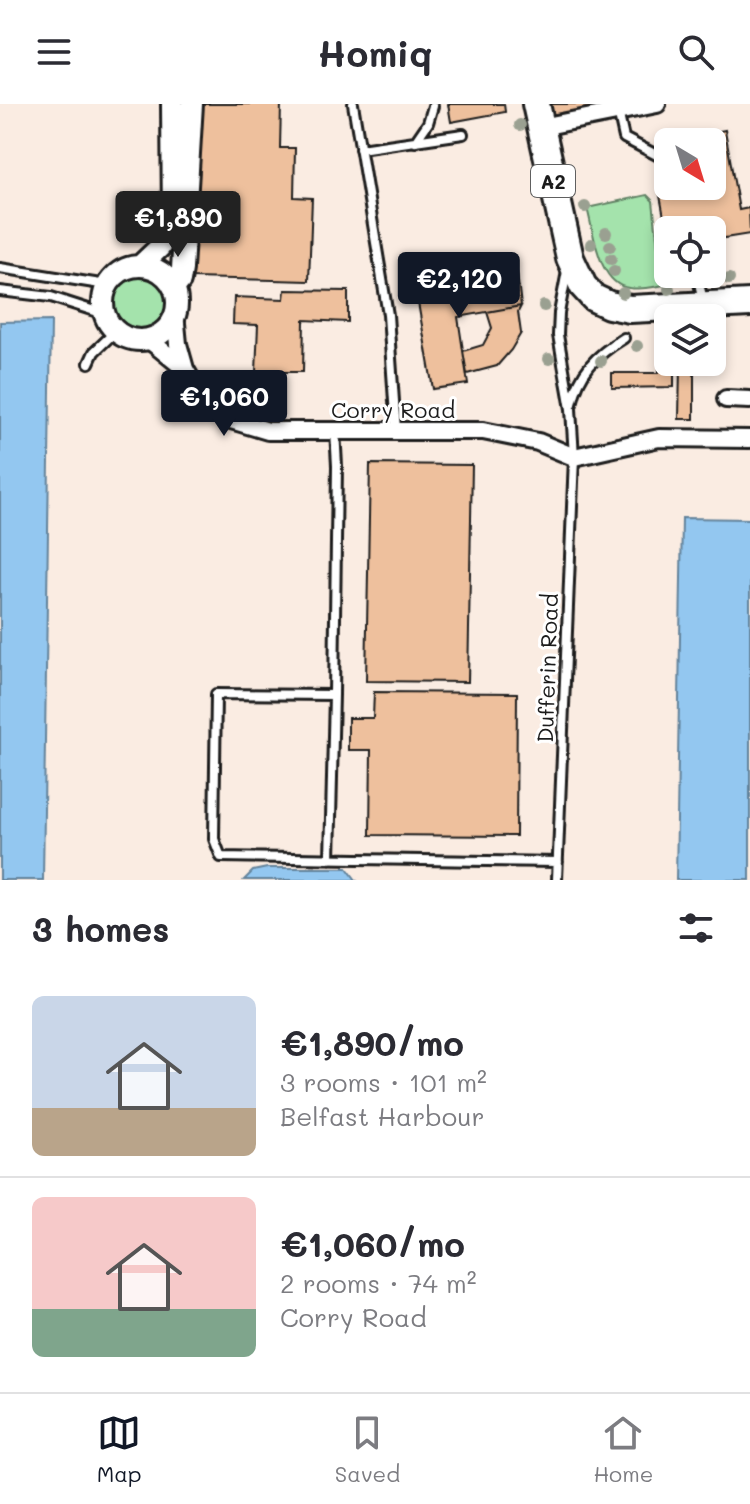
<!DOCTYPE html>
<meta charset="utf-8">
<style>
:root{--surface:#fff;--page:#f7f7f7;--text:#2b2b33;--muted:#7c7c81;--line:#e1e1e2;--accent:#111827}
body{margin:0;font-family:Mali,sans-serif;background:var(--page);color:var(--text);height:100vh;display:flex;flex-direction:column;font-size:30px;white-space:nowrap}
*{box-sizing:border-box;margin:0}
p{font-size:26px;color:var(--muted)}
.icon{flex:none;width:44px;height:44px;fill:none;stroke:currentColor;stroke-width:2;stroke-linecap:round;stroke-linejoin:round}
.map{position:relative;height:776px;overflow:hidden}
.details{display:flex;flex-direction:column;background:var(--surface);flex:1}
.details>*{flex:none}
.needle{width:52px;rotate:142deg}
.tools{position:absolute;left:654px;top:24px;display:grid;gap:16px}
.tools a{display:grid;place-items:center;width:72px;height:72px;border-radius:12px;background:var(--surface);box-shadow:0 4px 12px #0003;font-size:40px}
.price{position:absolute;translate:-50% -68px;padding:0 18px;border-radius:8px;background:var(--accent);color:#fff;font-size:26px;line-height:52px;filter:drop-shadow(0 2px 4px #0008)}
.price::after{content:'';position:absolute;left:50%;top:48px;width:24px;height:18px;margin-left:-12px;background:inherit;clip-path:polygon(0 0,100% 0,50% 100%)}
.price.current{background:#222;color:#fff}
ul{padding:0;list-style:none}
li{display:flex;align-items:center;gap:24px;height:200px;padding:0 32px}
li+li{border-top:2px solid var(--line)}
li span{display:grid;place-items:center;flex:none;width:224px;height:160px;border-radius:12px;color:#555}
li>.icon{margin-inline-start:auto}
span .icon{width:96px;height:96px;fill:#fffc;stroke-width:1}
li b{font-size:34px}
h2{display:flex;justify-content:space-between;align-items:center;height:96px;padding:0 32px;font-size:34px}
header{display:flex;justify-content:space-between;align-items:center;height:104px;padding:0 32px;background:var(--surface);font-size:36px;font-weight:800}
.tabs{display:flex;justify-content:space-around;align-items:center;height:112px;border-top:2px solid var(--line);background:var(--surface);font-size:22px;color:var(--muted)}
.tabs a{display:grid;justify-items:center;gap:4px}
.tabs .current{color:var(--accent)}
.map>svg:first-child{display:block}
.green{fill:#a4e3ac;stroke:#608064;stroke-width:2}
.water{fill:#93c7f0;stroke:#63839b;stroke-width:2}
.building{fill:#eec09d;stroke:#1c1c1c;stroke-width:2}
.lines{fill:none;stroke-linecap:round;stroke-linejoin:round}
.service-casing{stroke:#1c1c1c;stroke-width:14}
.minor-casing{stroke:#1c1c1c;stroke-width:22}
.tertiary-casing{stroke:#1c1c1c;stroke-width:26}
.primary-casing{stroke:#1c1c1c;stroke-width:32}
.service{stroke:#fff;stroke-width:8}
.minor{stroke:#fff;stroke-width:16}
.tertiary{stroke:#fff;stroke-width:20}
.primary{stroke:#fff;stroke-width:26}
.tree{fill:#9aa091}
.labels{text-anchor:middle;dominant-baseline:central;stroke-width:6;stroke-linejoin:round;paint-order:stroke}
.shield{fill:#fff;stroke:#606060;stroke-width:2}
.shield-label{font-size:20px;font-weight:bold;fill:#1c1c1c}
.street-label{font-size:22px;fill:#1c1c1c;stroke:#fff}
</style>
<header><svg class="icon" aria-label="menu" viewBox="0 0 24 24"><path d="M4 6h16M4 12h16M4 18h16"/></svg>Homiq<svg class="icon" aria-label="search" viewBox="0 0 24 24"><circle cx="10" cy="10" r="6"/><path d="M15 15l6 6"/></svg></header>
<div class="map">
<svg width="750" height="776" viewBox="0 0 750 776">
<rect width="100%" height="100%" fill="#faece2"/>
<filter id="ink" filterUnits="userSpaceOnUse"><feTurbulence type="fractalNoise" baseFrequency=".0125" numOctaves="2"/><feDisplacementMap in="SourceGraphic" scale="16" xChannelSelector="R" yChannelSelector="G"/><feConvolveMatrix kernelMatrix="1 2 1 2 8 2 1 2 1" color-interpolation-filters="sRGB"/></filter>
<g filter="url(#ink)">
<path class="green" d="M647,91L653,97L658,144L667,148L668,170H672L674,179C659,182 644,186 629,184C598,180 594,128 587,104Z
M114 198a26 26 0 1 1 52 0a26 26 0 1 1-52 0Z"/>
<path class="water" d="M51,217L43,776H0V218Z
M682,414L750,415V776H676Z
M267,764H347L356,776H244L253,767Z"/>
<path class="building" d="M197,0H281L280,44H295L294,93L312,94L309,177L192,174Z
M448,0H504L505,8L451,18Z
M546,0H636L548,17Z
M725,26L739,106L749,104L750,130L712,136V126H668V135L659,86L684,82H712V38H696L695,32Z
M517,169L521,202L458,213L468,280L433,285L417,193L444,178Z
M285,186L348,187V218L304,216L303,268H282V274L268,273V269L256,268L258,221L233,220L234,193L284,195Z
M521,202L518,208L521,229L511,246L497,262L467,270L463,247L483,241L492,224L487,208Z
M659,252H668V258H674V283L612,284V269H659Z
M680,262H694V315H679Z
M370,360L472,361L468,578L366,577Z
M374,588L517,589L516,732L370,731L371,646H348V614H373Z"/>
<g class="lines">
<defs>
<path id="service" d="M353,0L388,211L396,326
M618,7L624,34L668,57
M415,38L428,19L433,2
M360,45L463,30
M677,82V83
M0,164L107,181
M697,170L703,197
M0,187L51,193L104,210
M89,259L94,248L116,227
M572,300C579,268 596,251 624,234
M335,326L337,362L334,591L216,590L214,735L221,753L558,758
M330,755L334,591
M557,776L574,353L571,305L558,231L559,209L567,167"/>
<path id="minor" d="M541,23L657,0
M175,209L178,240L185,265L199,289L231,316L268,327H483L538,338L574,353L659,334L750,335
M148,235L185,265
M726,295L750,296"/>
<path id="tertiary" d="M140,162L160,143L173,118L172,0
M103 199a37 37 0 1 1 74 0a37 37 0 1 1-74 0Z
M174,184L180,177L182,165L192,0"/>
<path id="primary" d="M536,0L570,154L583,182L594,194L609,201L630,205L750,199"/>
</defs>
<use href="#service" class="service-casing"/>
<use href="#minor" class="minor-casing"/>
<use href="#tertiary" class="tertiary-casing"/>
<use href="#primary" class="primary-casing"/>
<use href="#service" class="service"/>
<use href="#minor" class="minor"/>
<use href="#tertiary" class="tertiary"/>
<use href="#primary" class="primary"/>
</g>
<g class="tree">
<circle cx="520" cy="21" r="6"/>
<circle cx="585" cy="103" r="6"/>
<circle cx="606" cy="129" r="6"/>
<circle cx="591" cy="140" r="6"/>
<circle cx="610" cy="142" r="6"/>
<circle cx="611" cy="155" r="6"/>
<circle cx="614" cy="167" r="6"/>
<circle cx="729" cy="175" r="6"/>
<circle cx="669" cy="185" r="6"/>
<circle cx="623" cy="189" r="6"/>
<circle cx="544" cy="202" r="6"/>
<circle cx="637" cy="242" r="6"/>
<circle cx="549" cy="255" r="6"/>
<circle cx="601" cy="257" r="6"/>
</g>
</g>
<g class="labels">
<rect class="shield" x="531" y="61" width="44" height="32" rx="6"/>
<g class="shield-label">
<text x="553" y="77">A2</text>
</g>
<g class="street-label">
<text x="393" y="305">Corry Road</text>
<text transform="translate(547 564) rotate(-88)">Dufferin Road</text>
</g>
</g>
</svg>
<div class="tools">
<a><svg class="needle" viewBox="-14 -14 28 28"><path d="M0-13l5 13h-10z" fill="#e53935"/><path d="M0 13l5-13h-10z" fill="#7c7c81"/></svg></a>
<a><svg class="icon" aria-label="locate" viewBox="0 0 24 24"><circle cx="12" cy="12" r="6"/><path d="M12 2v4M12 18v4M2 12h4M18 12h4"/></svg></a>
<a><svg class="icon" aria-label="layers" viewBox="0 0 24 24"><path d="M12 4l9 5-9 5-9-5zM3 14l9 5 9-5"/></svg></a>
</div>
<b class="price current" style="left:178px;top:155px">€1,890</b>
<b class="price" style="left:459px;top:216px">€2,120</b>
<b class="price" style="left:224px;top:334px">€1,060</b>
</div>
<section class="details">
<h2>3 homes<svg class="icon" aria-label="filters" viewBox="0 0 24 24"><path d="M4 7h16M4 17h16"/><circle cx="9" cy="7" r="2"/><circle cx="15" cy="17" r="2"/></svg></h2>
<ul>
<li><span style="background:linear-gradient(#c9d6e8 70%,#b9a48a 0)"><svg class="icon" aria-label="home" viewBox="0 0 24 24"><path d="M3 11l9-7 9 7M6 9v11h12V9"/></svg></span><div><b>€1,890/mo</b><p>3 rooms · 101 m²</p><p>Belfast Harbour</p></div></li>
<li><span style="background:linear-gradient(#f6c9c9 70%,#7fa58c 0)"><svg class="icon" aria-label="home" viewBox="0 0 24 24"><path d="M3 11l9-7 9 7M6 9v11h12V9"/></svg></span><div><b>€1,060/mo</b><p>2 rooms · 74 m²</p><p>Corry Road</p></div></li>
</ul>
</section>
<nav class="tabs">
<a class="current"><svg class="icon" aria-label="map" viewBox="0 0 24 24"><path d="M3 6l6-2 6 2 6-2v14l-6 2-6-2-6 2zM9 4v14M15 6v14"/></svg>Map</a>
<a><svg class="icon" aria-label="saved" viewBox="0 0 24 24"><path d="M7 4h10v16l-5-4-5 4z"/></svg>Saved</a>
<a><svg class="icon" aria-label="home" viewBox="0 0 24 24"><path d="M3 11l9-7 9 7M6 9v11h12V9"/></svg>Home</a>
</nav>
